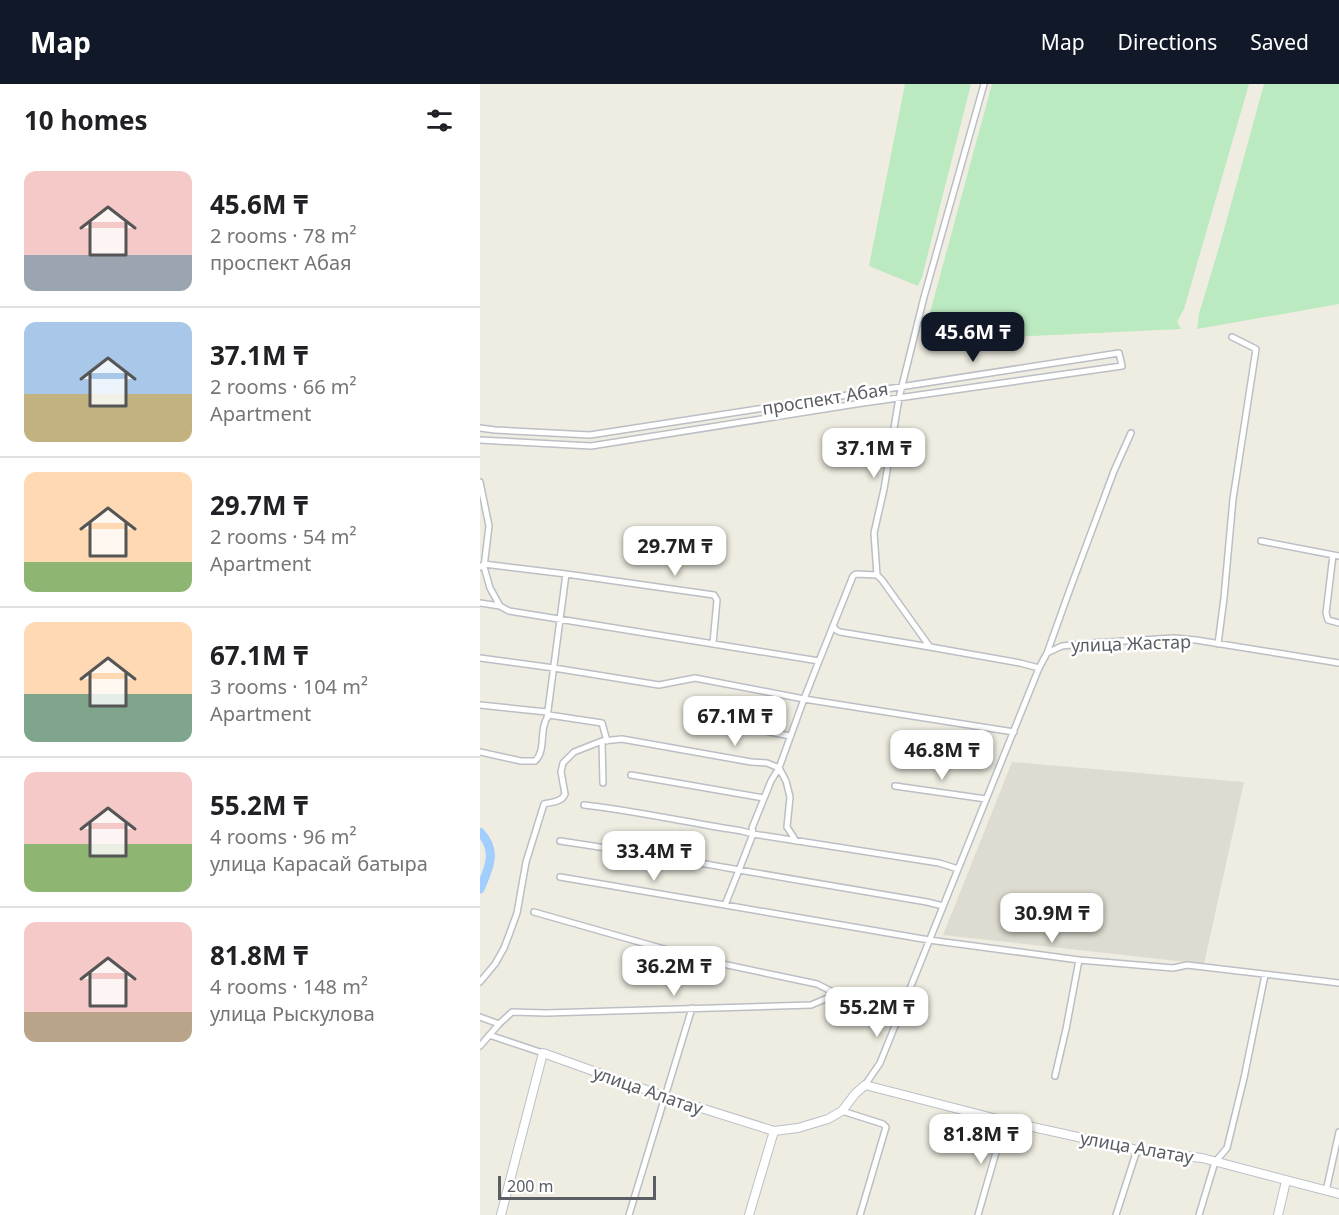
<!DOCTYPE html>
<meta charset="utf-8">
<style>
:root{--surface:#fff;--page:#f6f6f6;--text:#202124;--muted:#757577;--line:#e0e0e0;--accent:#111827}
body{margin:0;font-family:"Noto Sans",sans-serif;background:var(--page);color:var(--text);height:100vh;display:flex;flex-direction:column;font-size:22px;white-space:nowrap}
*{box-sizing:border-box;margin:0}
p{font-size:20px;color:var(--muted)}
.icon{flex:none;width:33px;height:33px;fill:none;stroke:currentColor;stroke-width:2;stroke-linecap:round;stroke-linejoin:round}
.map{position:relative;flex:1;overflow:hidden}
.panel{display:flex;flex-direction:column;background:var(--surface);width:480px}
.panel>*{flex:none}
.scale{position:absolute;left:18px;bottom:15px;width:158px;box-sizing:border-box;padding-left:6px;border:3px solid #5a5d64;border-top:0;font-size:16px;line-height:21px;white-space:nowrap;color:#5a5d64;-webkit-text-stroke:4px #fff;paint-order:stroke}
.price{position:absolute;translate:-50% -51px;padding:0 14px;border-radius:12px;background:#fff;color:#222;font-size:20px;line-height:39px;filter:drop-shadow(0 2px 3px #0008)}
.price::after{content:'';position:absolute;left:50%;top:36px;width:18px;height:14px;margin-left:-9px;background:inherit;clip-path:polygon(0 0,100% 0,50% 100%)}
.price.current{background:var(--accent);color:#fff}
ul{padding:0;list-style:none}
li{display:flex;align-items:center;gap:18px;height:150px;padding:0 24px}
li+li{border-top:2px solid var(--line)}
li span{display:grid;place-items:center;flex:none;width:168px;height:120px;border-radius:12px;color:#555}
li>.icon{margin-inline-start:auto}
span .icon{width:72px;height:72px;fill:#fffc;stroke-width:1}
li b{font-size:26px}
h2{display:flex;justify-content:space-between;align-items:center;height:72px;padding:0 24px;font-size:26px}
header{display:flex;align-items:center;gap:36px;box-sizing:border-box;height:84px;padding:0 30px;background:var(--accent);color:#fff}
header strong{font-size:28px}
nav{display:flex;gap:33px;margin-inline-start:auto;font-size:21px}
main{display:flex;flex:1;min-height:0}
.map>svg:first-child{display:block}
.education{fill:#dedcd0}
.green{fill:#bbe9c0}
.lines{fill:none;stroke-linecap:round;stroke-linejoin:round}
.river{stroke:#a1cdff;stroke-width:9}
.street-casing{stroke:#bcbec5;stroke-width:8}
.secondary-casing{stroke:#bcbfc7;stroke-width:10}
.street{stroke:#fff;stroke-width:5}
.secondary{stroke:#fff;stroke-width:8}
.labels{text-anchor:middle;dominant-baseline:central;stroke-width:5;stroke-linejoin:round;paint-order:stroke}
.street-label{font-size:18px;fill:#5a5d64;stroke:#fff}
</style>
<header>
<strong>Map</strong>
<nav><a>Map</a><a>Directions</a><a>Saved</a></nav>
</header>
<main>
<section class="panel">
<h2>10 homes<svg class="icon" aria-label="filters" viewBox="0 0 24 24"><path d="M4 7h16M4 17h16"/><circle cx="9" cy="7" r="2"/><circle cx="15" cy="17" r="2"/></svg></h2>
<ul>
<li><span style="background:linear-gradient(#f6c9c9 70%,#9aa5b1 0)"><svg class="icon" aria-label="home" viewBox="0 0 24 24"><path d="M3 11l9-7 9 7M6 9v11h12V9"/></svg></span><div><b>45.6M ₸</b><p>2 rooms · 78 m²</p><p>проспект Абая</p></div></li>
<li><span style="background:linear-gradient(#a9c7e8 60%,#c2b280 0)"><svg class="icon" aria-label="home" viewBox="0 0 24 24"><path d="M3 11l9-7 9 7M6 9v11h12V9"/></svg></span><div><b>37.1M ₸</b><p>2 rooms · 66 m²</p><p>Apartment</p></div></li>
<li><span style="background:linear-gradient(#ffd9b3 75%,#8fb573 0)"><svg class="icon" aria-label="home" viewBox="0 0 24 24"><path d="M3 11l9-7 9 7M6 9v11h12V9"/></svg></span><div><b>29.7M ₸</b><p>2 rooms · 54 m²</p><p>Apartment</p></div></li>
<li><span style="background:linear-gradient(#ffd9b3 60%,#7fa58c 0)"><svg class="icon" aria-label="home" viewBox="0 0 24 24"><path d="M3 11l9-7 9 7M6 9v11h12V9"/></svg></span><div><b>67.1M ₸</b><p>3 rooms · 104 m²</p><p>Apartment</p></div></li>
<li><span style="background:linear-gradient(#f6c9c9 60%,#8fb573 0)"><svg class="icon" aria-label="home" viewBox="0 0 24 24"><path d="M3 11l9-7 9 7M6 9v11h12V9"/></svg></span><div><b>55.2M ₸</b><p>4 rooms · 96 m²</p><p>улица Карасай батыра</p></div></li>
<li><span style="background:linear-gradient(#f6c9c9 75%,#b9a48a 0)"><svg class="icon" aria-label="home" viewBox="0 0 24 24"><path d="M3 11l9-7 9 7M6 9v11h12V9"/></svg></span><div><b>81.8M ₸</b><p>4 rooms · 148 m²</p><p>улица Рыскулова</p></div></li>
</ul>
</section>
<div class="map">
<svg width="859" height="1131" viewBox="0 0 859 1131">
<rect width="100%" height="100%" fill="#efede1"/>
<path class="education" d="M532,678L764,698L724,880L463,851Z"/>
<path class="green" d="M425,0H491L442,193L438,202L389,182Z
M512,0H769L704,225L697,238L701,245L446,257L445,247Z
M784,0H859V220L717,245L719,230L742,153Z"/>
<g class="lines">
<path class="river" d="M0,748C18,767 9,784 0,805"/>
<defs>
<path id="street" d="M504,0L444,213L419,314L404,405L394,449L397,491L402,496L450,563L540,579L559,584
M0,344L15,346L110,351L639,269L642,282L376,320L111,362L0,356
M0,398L9,442L4,483L10,504L20,522L29,527L339,577L324,615L534,648
M781,457L859,472
M853,471L846,529L848,536L859,539
M0,483L4,480L86,490L67,634
M86,490L234,511L237,516L233,559
M0,519L20,522
M353,542L356,546L360,548L450,563
M738,560L744,514L753,415L776,265L752,253
M567,569L590,505L634,387L651,349
M0,574L74,584L179,601L215,594L324,615L299,684L291,697L272,744L273,750L259,786C200,775 140,766 80,757
M339,577L373,492L376,490L397,491
M0,621L67,628
M218,635L254,641L310,652
M122,657L123,699
M0,668L41,677H55C67,666 58,644 69,631L122,639L127,657
M151,691L284,714
M415,702L506,715
M104,721C157,727 209,739 262,747L273,750L459,779L478,785
M80,793L245,821L259,786L447,818L463,822
M245,821L449,856L599,876L693,884L707,881L859,899
M54,828L219,875L337,900L357,910L405,908L425,915
M0,898L15,880L24,864L29,851L37,829L46,778L64,720C72,718 82,718 85,710L81,688L83,679L94,668L122,657L142,655L271,678L287,679L299,684L306,697L310,713L307,743L316,757
M0,933L19,940
M9,951L63,969
M0,962L19,940L32,928L66,929L331,921L357,910
M575,992L586,945L599,876
M385,1001L400,979L559,584L567,569L582,562L611,559L694,554L716,556L859,579
M362,1027L403,1040L406,1043L380,1131
M846,1107L859,1048
M149,1131L212,924
M498,1131L525,1037
M636,1131L657,1066
M719,1131L735,1078L747,1064L764,994L785,891"/>
<path id="secondary" d="M21,1131L63,969L186,1013L294,1047L318,1044L348,1035L362,1027L375,1010L385,1001L525,1037L657,1066L722,1074L859,1110
M269,1131L294,1047
M798,1131L806,1097"/>
</defs>
<use href="#street" class="street-casing"/>
<use href="#secondary" class="secondary-casing"/>
<use href="#street" class="street"/>
<use href="#secondary" class="secondary"/>
</g>
<g class="labels">
<g class="street-label">
<text transform="translate(345 314) rotate(-9)">проспект Абая</text>
<text transform="translate(651 559) rotate(-2)">улица Жастар</text>
<text transform="translate(168 1006) rotate(19)">улица Алатау</text>
<text transform="translate(657 1063) rotate(10)">улица Алатау</text>
</g>
</g>
</svg>
<div class="scale">200 m</div>
<b class="price current" style="left:493px;top:279px">45.6M ₸</b>
<b class="price" style="left:394px;top:395px">37.1M ₸</b>
<b class="price" style="left:195px;top:493px">29.7M ₸</b>
<b class="price" style="left:255px;top:663px">67.1M ₸</b>
<b class="price" style="left:462px;top:697px">46.8M ₸</b>
<b class="price" style="left:174px;top:798px">33.4M ₸</b>
<b class="price" style="left:572px;top:860px">30.9M ₸</b>
<b class="price" style="left:194px;top:913px">36.2M ₸</b>
<b class="price" style="left:397px;top:954px">55.2M ₸</b>
<b class="price" style="left:501px;top:1081px">81.8M ₸</b>
</div>
</main>
